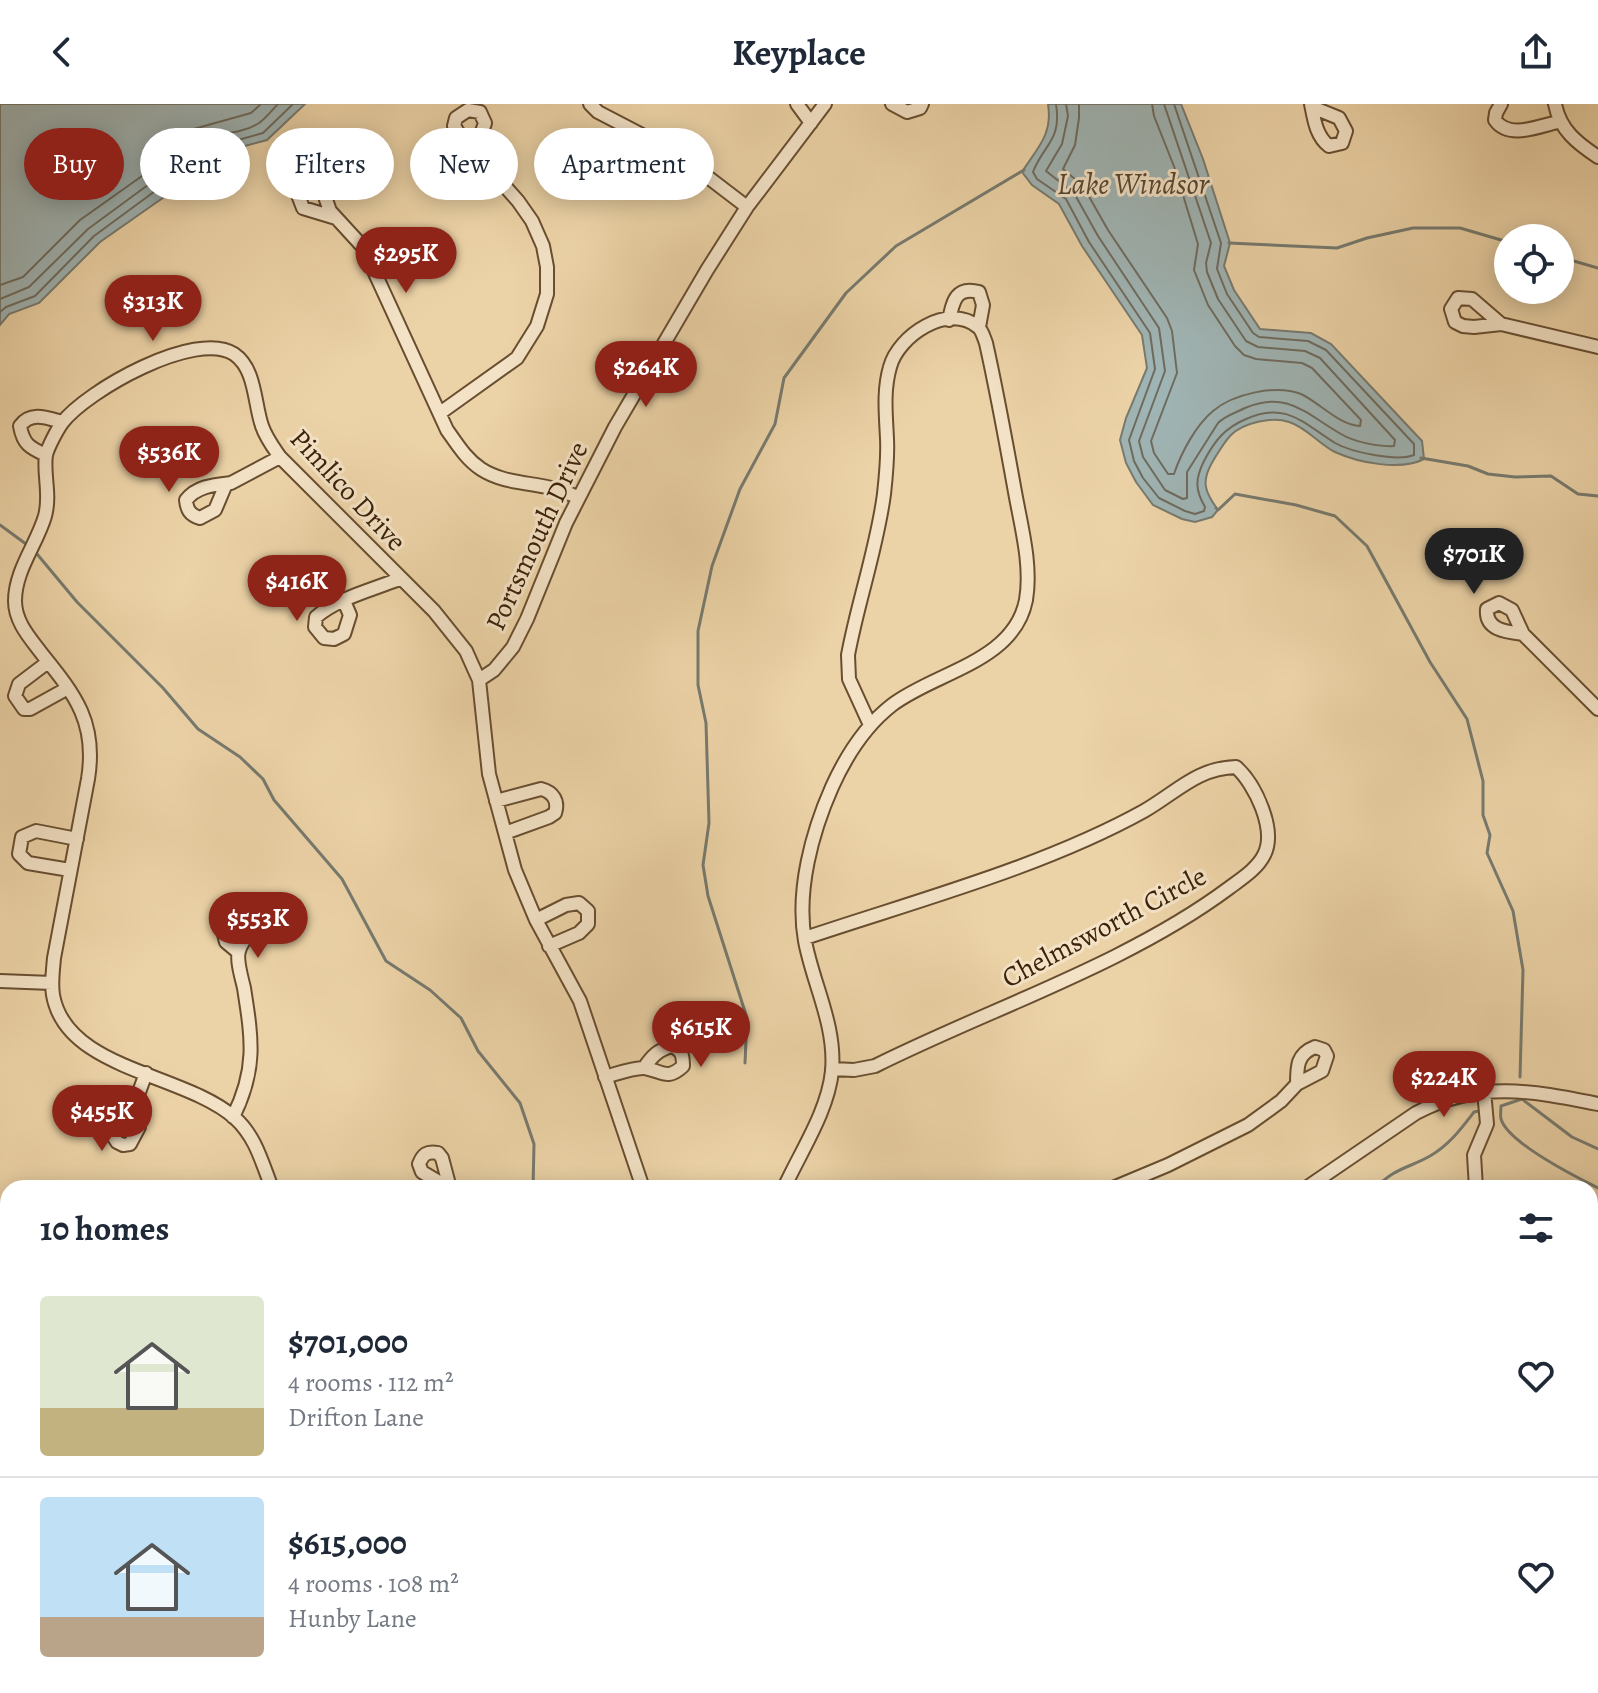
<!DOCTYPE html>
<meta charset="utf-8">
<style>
:root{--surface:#fff;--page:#f2f2f3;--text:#1f2937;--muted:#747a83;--line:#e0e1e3;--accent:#8f2418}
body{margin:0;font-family:Alegreya,serif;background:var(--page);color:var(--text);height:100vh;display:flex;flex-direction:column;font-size:30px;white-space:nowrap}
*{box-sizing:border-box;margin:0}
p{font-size:26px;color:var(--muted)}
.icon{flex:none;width:44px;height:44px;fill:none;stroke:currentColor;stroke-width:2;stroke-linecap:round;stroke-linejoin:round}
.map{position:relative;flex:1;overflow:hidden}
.side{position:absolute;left:0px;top:1076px;width:1598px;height:514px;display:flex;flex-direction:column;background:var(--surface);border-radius:24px 24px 0 0;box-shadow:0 4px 20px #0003}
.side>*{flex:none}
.banner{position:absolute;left:24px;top:24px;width:800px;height:72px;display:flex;gap:16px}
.controls{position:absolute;left:1494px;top:120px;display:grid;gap:16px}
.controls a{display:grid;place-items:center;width:80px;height:80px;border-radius:50%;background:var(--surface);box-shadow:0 4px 20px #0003;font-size:40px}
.price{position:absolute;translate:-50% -68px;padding:0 18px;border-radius:28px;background:var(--accent);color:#fff;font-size:26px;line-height:52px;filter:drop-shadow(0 2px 4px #0008)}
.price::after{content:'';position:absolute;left:50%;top:48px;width:24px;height:18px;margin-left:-12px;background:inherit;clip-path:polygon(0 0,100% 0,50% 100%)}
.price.on{background:#222;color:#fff}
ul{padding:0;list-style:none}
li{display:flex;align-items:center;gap:24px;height:200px;padding:0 40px}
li+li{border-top:2px solid var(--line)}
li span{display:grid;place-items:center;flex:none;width:224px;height:160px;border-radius:8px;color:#555}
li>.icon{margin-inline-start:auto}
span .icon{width:96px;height:96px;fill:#fffc;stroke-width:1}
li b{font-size:34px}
h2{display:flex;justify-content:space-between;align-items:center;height:96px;padding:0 40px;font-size:34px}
.tag{padding:0 28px;border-radius:36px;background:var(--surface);box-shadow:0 4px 20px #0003;font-size:28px;line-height:72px}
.tag.on{background:var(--accent);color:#fff}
header{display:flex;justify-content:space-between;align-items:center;height:104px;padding:0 40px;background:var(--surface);font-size:36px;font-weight:600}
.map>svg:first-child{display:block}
.water{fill:#9fb4b4;stroke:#777a6f;stroke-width:2}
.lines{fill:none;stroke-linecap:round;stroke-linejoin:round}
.shore{stroke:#6e6b5e;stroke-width:2}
.stream{stroke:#777a6f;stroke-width:3}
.minor-casing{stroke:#684e30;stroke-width:16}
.minor{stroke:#f3e2c6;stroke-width:12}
.labels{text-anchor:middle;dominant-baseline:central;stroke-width:6;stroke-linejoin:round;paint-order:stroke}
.street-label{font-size:28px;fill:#3c2208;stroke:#f3e2c6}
.water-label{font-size:30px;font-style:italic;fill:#554633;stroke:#f3e2c6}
</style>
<header><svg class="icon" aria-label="back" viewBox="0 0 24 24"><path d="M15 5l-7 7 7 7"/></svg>Keyplace<svg class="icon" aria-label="share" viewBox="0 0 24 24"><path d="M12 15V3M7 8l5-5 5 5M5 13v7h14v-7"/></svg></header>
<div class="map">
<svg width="1598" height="1589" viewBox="0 0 1598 1589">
<rect width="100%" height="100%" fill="#ecd3a7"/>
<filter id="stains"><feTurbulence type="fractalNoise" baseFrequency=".0025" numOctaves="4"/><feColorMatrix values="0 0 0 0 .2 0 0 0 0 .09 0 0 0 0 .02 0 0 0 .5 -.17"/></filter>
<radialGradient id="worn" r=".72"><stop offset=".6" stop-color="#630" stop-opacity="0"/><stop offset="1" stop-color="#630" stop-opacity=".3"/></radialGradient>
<path class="water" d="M0,0H305L267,36L199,54L190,60L192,70L167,91L100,138L39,199L9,210L0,221Z
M1048,0H1181L1203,55L1230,139L1224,162L1234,186L1260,225L1311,229L1331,240L1422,337L1424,355C1401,367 1359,359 1335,348C1319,340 1306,323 1289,318C1272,312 1243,319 1231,331C1224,338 1218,349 1213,357C1201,377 1204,387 1218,406L1212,413L1195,418L1182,415L1153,401L1136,378L1126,359L1120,336L1126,314L1147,264L1142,231L1082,142L1059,100L1032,81L1022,68C1037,44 1053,31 1048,0Z"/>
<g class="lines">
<path class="shore" d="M1056,0C1062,37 1043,41 1033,68L1037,75L1066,95L1089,138L1150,229L1155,265L1129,336L1134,357L1143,374L1159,394L1185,407L1195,410L1204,407L1205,403C1195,386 1195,375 1204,357C1215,336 1225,324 1246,315C1286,297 1303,319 1335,339C1351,348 1397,358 1414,351V340L1326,246L1308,237L1259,233L1253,229L1227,190L1217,165L1221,139L1174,0
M1066,0L1068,12L1062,40L1046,67L1074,89L1098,132L1159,224L1165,267L1139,337L1143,353L1165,386L1183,395L1187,394V368L1218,319C1225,312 1235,309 1245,304C1287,286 1306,310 1341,330C1354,338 1379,343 1394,342L1395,336L1320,254L1305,247L1258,243L1246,237L1218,195L1207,168L1206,159L1211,139L1164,0
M1079,0V14L1075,41L1063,65L1083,82L1108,126L1167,214L1172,227L1177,269L1151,337L1154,349L1168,370H1174C1181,349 1196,321 1213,307C1233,290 1276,280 1301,290C1320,299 1339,321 1360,322L1361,316L1312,264L1302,259L1256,255L1244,251L1235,242L1208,201L1194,166L1198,140L1175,65L1154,12L1152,0
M0,181L23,173L80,116L149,67L160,57L165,44L174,35L190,26L251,9L261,0
M0,195L29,183L88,125L171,64C182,22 230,38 259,19C266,14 272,6 278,0
M0,208L6,203L35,192L94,132L181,68L184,56L194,48L263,29L293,0"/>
<path class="stream" d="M1229,139L1337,144L1367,134L1413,124H1460L1508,138
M1560,153L1598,164
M1421,354L1468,362L1488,370L1515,373L1551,372L1578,390L1598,392
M1216,404L1218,406L1235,390L1296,401L1335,412L1367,442L1430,558L1467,615L1483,677V711L1490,731L1487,749L1513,807L1523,866L1520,973
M0,421L26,440
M37,450L77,498L163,584L198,625L240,653L263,675L274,696L342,775L386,857L430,886L461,914L478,947L520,999L534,1040L533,1084
M745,959L747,914L708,792L703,761L709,719L706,619L698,581V527L712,462L740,385L775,320L784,274L846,189L896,142L1024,66
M1598,1045L1572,1033L1522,995L1501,1002C1501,1007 1500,1011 1501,1015C1508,1039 1576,1073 1598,1084
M1376,1084C1394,1064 1409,1064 1430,1052C1449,1041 1461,1025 1474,1008L1479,1007
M0,1161L8,1168
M1590,1395L1598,1389
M0,1491V1497
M0,1517L8,1523
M278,1582L298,1585L302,1589
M882,1586L886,1582
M1418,1589L1422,1582"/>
<defs>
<path id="minor" d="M590,0L598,8L675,48L747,103
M797,0L811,19
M892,0L907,8L920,4L922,0
M1311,0C1314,15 1316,32 1329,42L1342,39L1346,27L1339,14L1312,3
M1501,0L1496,9L1495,16C1509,36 1539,22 1558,18
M1555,0C1560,26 1577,39 1598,53
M336,114L303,104L298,91C303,83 312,78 321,81L330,107L363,143L447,326C457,340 466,355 481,365C510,384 548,376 578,394
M949,216C953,197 956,182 979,188L983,201L979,223
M1501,220L1472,195L1458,194L1451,205L1455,218L1463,222L1474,223L1501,220L1598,243
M440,309L517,254L537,222L547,190V163L543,142L532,117L518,97L479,53L478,39L485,19L480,8L468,6L456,14L454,22L469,45L479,53
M46,351C30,344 23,340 20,322C31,307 47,314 62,318
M226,380L215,406L200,414C190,411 187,406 186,396C197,382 214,381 231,379L280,353
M344,497L350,511L344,530L334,535L324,534L315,523L316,513C338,494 372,486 399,475
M1523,530C1506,528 1485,526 1487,505L1499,499L1512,506L1523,530L1598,605
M48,558L19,580L15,592L24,605H30L68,584
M479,576L494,566L513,543L527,515L566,419L615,323L707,166L747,103L825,0
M496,697L541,685C553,688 559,697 555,709L549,713L505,729
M70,766L28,759L19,750L22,733L36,727L77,735
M536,816L566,801L579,799L588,807V820L579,829L549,842
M805,834C915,797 1043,763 1144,707C1177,688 1197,664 1236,663C1255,680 1277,726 1264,751C1257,765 1241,775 1229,784C1127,860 989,905 875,962L854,966L832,965
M0,877L52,879
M605,973C616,970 634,963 645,964C662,967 667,977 683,962C683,951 682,947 672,942C658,946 652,952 644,964
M134,1002L139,1023L130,1040L123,1041L117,1038L112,1030L115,1021L134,1002L146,969
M233,1013C257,965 252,935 244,884C242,875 236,856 239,847C242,835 250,835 247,818L237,811L227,815L222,822L226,838L238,848
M272,1084C262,1059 256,1033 235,1014C184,969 66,966 53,891C51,879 53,866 54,854L88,675C97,619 76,592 42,550C30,534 15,518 15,497C15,466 37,440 45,412C51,390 43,370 46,351C48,343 57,326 62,319C86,287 196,225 234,250C256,265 254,299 262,322C266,334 273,343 280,353L434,507L466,547L479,576L489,670L515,766L536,816L580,897L643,1084
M449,1084L422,1068L419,1060C423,1050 427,1047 438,1049L442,1054L450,1084
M784,1084C801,1047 828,1007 832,967C836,921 813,880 805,837C796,787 812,728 832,683C846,652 865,622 892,601C935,568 1014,558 1026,496C1032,461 1021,422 1015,388C1006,338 997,288 986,239C984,234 982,226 978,223C948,198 898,232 890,263C883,287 886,311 887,335C888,354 886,372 884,390C877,444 858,497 848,551L849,575L870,621
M1113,1084L1168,1061L1248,1021L1281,997L1297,980L1322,967L1327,952L1324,946L1315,943C1297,950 1297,962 1297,980
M1306,1084L1416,1009C1478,976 1533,987 1598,1000
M1476,1084L1474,1051L1487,1020L1484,987
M1590,1205L1598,1212
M0,1320L8,1327
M1590,1322L1598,1321
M618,1582L619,1589
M699,1582L703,1589
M872,1582L874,1589
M1041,1582L1043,1589
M723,1589L725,1582
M899,1589L911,1582
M1205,1589L1214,1582"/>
</defs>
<use href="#minor" class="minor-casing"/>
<use href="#minor" class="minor"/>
</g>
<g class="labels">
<g class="street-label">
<text transform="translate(348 386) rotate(47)">Pimlico Drive</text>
<text transform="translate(537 432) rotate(-65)">Portsmouth Drive</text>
<text transform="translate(1104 823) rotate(-28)">Chelmsworth Circle</text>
</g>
<g class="water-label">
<text x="1133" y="80">Lake Windsor</text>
</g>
</g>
<rect width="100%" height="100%" filter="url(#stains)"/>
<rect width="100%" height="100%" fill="url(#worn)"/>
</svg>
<div class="controls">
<a><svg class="icon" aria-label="locate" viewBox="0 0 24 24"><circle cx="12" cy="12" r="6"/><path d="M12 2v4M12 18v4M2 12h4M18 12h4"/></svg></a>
</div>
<b class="price" style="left:406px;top:191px">$295K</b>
<b class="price" style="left:153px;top:239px">$313K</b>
<b class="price" style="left:646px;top:305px">$264K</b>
<b class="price" style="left:169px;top:390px">$536K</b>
<b class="price on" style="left:1474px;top:492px">$701K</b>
<b class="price" style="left:297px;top:519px">$416K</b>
<b class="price" style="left:258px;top:856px">$553K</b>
<b class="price" style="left:701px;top:965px">$615K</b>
<b class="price" style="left:1444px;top:1015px">$224K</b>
<b class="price" style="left:102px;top:1049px">$455K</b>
<div class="banner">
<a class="tag on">Buy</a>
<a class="tag">Rent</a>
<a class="tag">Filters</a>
<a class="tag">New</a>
<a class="tag">Apartment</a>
</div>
<section class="side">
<h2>10 homes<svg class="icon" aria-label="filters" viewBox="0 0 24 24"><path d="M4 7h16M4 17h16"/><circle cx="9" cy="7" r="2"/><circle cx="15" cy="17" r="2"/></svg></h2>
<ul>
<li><span style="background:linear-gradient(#dfe7d0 70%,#c2b280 0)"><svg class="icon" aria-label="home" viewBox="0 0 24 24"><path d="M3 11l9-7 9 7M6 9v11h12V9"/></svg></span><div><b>$701,000</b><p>4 rooms · 112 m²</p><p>Drifton Lane</p></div><svg class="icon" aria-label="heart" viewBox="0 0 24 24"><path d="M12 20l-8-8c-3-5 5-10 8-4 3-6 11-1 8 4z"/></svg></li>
<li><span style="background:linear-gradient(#bfe0f5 75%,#b9a48a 0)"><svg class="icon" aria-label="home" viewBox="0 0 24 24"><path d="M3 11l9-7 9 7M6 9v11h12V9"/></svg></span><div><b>$615,000</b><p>4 rooms · 108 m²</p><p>Hunby Lane</p></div><svg class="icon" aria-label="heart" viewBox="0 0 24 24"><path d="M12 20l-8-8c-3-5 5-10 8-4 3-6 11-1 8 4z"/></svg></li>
</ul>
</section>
</div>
